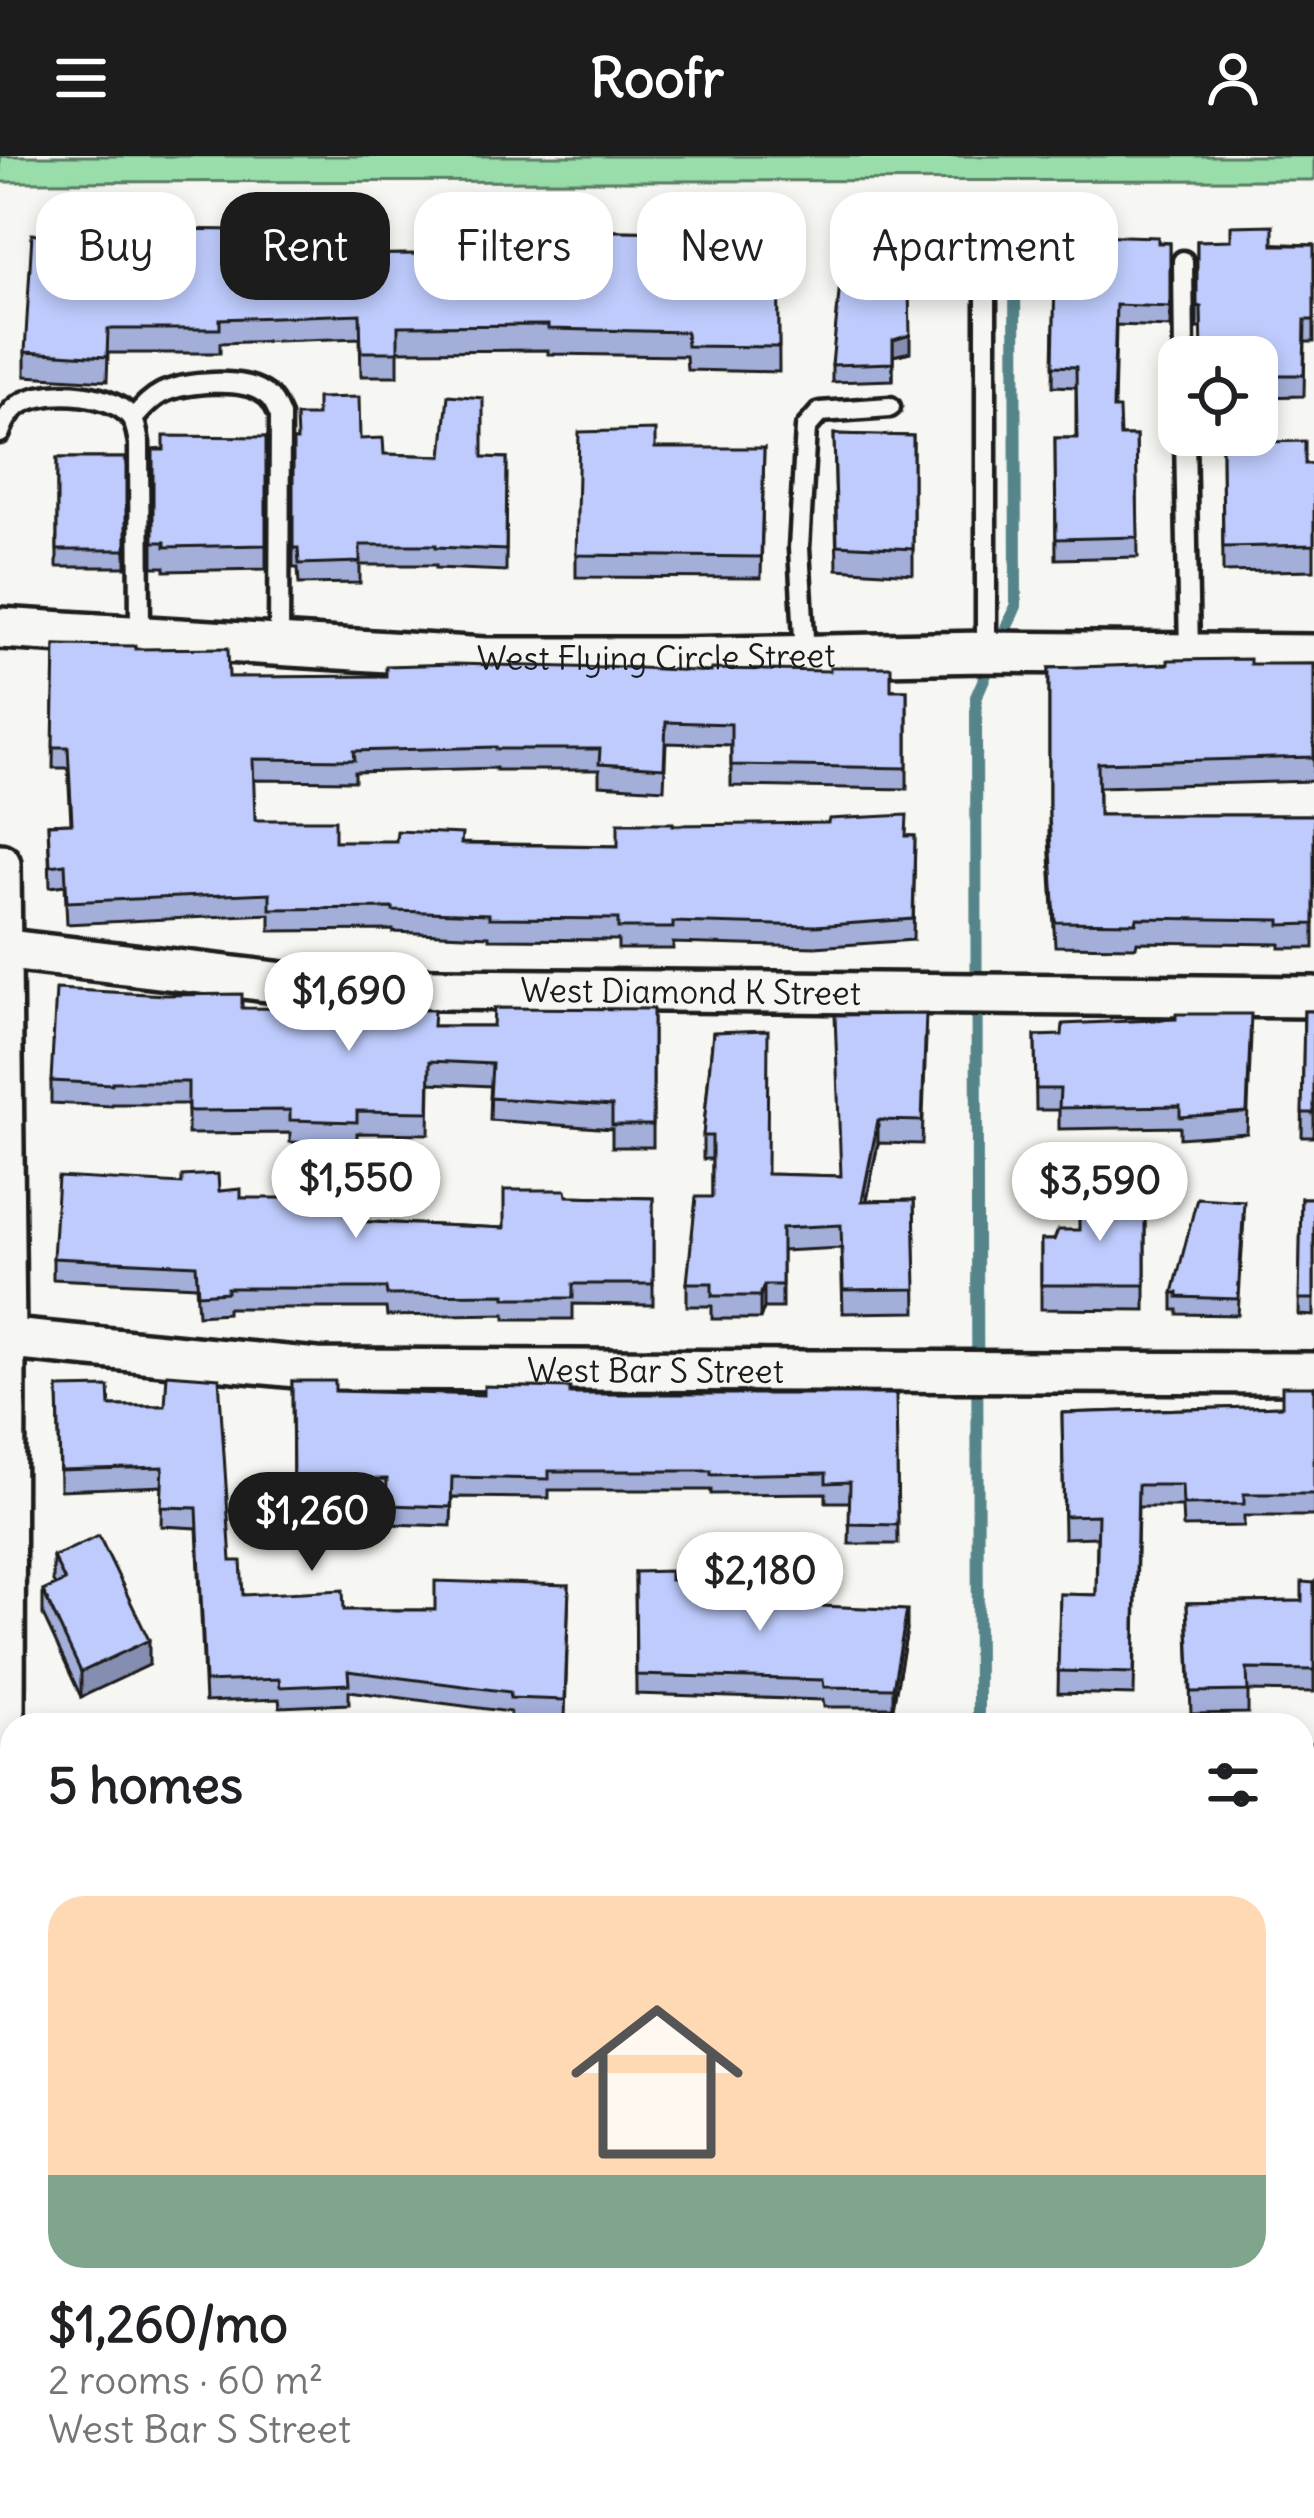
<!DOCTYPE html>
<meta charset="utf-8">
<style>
:root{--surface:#fff;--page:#f2f2f2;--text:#202124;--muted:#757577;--line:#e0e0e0;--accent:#1c1c1c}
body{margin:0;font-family:Delius,sans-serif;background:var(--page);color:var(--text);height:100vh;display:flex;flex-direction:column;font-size:45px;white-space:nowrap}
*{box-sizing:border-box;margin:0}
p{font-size:39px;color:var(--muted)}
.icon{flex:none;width:66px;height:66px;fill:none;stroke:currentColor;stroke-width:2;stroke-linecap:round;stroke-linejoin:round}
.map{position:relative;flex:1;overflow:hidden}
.side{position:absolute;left:0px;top:1557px;width:1314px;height:807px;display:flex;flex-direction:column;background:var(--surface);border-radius:36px 36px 0 0;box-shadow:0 6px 18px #0003}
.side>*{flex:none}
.guide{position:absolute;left:36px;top:36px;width:1242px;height:108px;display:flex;gap:24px}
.buttons{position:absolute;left:1158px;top:180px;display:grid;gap:24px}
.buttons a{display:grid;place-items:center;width:120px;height:120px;border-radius:24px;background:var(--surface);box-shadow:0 6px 18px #0003;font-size:60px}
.price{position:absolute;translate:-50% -102px;padding:0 27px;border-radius:42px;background:#fff;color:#222;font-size:39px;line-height:78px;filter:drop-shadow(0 3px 6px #0008)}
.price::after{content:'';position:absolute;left:50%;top:72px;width:36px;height:27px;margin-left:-18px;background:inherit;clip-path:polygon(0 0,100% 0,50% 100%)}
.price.on{background:var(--accent);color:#fff}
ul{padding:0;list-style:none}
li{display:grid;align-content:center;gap:24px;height:636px;padding:0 48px}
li+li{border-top:3px solid var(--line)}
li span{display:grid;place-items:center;height:372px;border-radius:36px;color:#555}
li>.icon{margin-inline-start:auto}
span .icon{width:216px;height:216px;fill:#fffc;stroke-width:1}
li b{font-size:51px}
h2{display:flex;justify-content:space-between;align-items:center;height:144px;padding:0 48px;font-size:51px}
.chip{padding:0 42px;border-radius:36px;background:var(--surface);box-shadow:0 6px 18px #0003;font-size:42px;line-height:108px}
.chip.on{background:var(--accent);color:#fff}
header{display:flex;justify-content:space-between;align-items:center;height:156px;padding:0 48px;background:var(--accent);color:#fff;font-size:54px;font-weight:700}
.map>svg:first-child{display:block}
.green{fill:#9da;stroke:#5a7c63;stroke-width:3}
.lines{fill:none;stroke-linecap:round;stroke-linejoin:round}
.stream{stroke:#54848a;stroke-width:12}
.service-casing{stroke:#1c1c1c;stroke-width:27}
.minor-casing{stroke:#1c1c1c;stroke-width:48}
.service{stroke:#f6f6f2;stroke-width:18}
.minor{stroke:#f6f6f2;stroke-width:39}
.wall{fill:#a3afd9;stroke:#1c1c1c;stroke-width:3}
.shaded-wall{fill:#858eb0;stroke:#1c1c1c;stroke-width:3}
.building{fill:#becbfc;stroke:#1c1c1c;stroke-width:3}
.labels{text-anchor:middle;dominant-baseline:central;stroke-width:9;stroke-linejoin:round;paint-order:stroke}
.street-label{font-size:33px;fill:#1c1c1c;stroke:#f6f6f2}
</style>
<header><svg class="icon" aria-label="menu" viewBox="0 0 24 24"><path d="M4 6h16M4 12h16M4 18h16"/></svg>Roofr<svg class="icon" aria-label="person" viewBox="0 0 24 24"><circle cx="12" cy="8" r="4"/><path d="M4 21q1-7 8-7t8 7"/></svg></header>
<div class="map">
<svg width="1314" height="2362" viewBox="0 0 1314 2362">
<rect width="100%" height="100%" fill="#f6f6f2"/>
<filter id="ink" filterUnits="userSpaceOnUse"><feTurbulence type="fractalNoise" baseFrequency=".00833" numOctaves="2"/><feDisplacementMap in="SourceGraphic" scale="24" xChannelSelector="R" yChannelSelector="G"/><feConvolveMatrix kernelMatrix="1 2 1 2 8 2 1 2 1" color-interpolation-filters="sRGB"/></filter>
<g filter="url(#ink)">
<path class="green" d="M0,0H1314V24L0,26Z"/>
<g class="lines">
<path class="stream" d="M978,1569L976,541L1016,450L1015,92
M980,2352V2362"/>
<defs>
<path id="service" d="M986,65V496
M1183,105L1184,201
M133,263C142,253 150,243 162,237C185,226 242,221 264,237C273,242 276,251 280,260L279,489
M0,277C3,268 7,260 14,253C38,230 109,235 130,260C136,267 137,278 139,287L140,480
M1185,279L1189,498
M805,500L799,392L806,272L820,256L890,251"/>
<g id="minor">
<path id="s1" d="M0,472L485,502H673L986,496L1314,499"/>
<path d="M0,708L5,1182L4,1580"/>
<path id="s2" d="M0,793L326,832L1314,841"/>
<path id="s3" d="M0,1182L317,1213L1314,1217"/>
<path d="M1302,1609H1314"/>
<path d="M0,1938L12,1939"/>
<path d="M1302,1960H1314"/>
<path d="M0,2270L12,2271"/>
<path d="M1302,2293H1314"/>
</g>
</defs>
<use href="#service" class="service-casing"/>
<use href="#minor" class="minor-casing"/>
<use href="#service" class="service"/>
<use href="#minor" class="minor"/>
</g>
<path class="wall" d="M778,63L779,216L687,214L686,200L548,198V194L398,195V220H361L360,182L220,187V197H108L107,225L25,220V196L243,100L420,98V72L682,76Z
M1056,78L1170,87V171L1116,169L1114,253L1120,280H1136L1138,401L1056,403L1055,282H1076V231L1053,230Z
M1197,85L1314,89V186H1305L1304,240L1257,241V201L1201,172H1197Z
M910,196L893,200V224L832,226V209Z
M834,278L913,280V418L837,413Z
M266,281V413L165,415V411H153V294Z
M360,283L384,298L507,302L506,415L436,412V409H360V427L299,428L298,412H293V285Z
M1222,287L1305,308H1314V414L1223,416Z
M764,292L761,422L576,421V399Z
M57,302H126V411H57Z
M55,489L135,493L229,521L907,534V633L731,630V589L666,587L664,633L599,629V614H496V612L355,616V625L253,624L255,664L335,685L618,690L673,669L915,680L913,784L815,791L673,787V793H618V784L489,783V780L393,776V774L270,775V758L67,768L65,729L50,731L48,668L71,667L68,612H53Z
M1314,508V625L1099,631V659H1314V792H1280V788L1137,786L1136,791L1055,790L1049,682V512Z
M242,852L434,870H493L653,853V991H612V973L490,964L491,930L430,927L429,978L357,977V989L290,986V977L188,978V948H112V950L51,947V925Z
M1304,855H1314V981H1302Z
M713,876L767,1018L840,1020L926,881L922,988L878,987L867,1045L914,1044L916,1156L843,1157L841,1092L782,1095V1152H764L760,1163H712V1150H687V1127L712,1041V1003H703V980Z
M1251,879L1247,977L1180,982V971L1059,973V954H1036L1035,880Z
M219,1035L241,1042L333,1048L350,1065L504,1072L567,1040L653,1042V1149L573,1148V1163H505V1158L387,1160L386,1152H227V1157L198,1159L196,1130L53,1123V1102Z
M1145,1037V1154L1041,1153V1084H1054L1079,1074Z
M1301,1042H1314V1160L1299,1159Z
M1244,1062L1238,1159L1178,1158V1154H1173V1137Z
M292,1225L335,1235L484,1239L896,1238L898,1388H849L850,1346H826V1337L711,1338V1334H549V1342L452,1341L451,1370L386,1368V1342L293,1344Z
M1314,1230V1360H1244V1370L1183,1371L1182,1351H1138L1134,1539L1058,1537L1060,1438L1096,1439L1097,1381L1064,1382L1062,1257L1282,1250Z
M58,1232L110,1250H165L231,1405L243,1439L344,1454H435L569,1429L565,1564L510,1562V1556L349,1535V1548L280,1551L279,1543L205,1546L197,1372L161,1370L162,1330L60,1334Z
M53,1401L149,1509L81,1541L43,1459V1435L55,1429L53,1426Z
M635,1416L907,1474L893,1551H824L823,1544L636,1538Z
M1314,1427V1536L1248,1535V1557L1191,1558L1187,1447L1302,1445Z
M1302,1649H1314V1744H1302Z
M0,1777H12V1880H0Z
M1302,1782H1314V1917H1302Z
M0,1945L9,1957H12V2210H0Z
M1302,1968H1314V2076H1302Z
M1302,2115H1314V2245H1302Z"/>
<path class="shaded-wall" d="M910,179V196L893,200V224V184Z
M878,964V987L862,1068V1045Z
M764,1129V1152L760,1163V1140Z
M907,1454V1474L893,1551V1532Z
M149,1484V1509L81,1541V1516Z
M12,1699V1722L0,1725V1702Z"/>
<path class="building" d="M778,63L779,191L687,190L686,176L548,173V169L398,170V196H361L360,158L220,163V173H108L107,201L25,196L32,78L157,85V73L243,74V100L421,98L420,72L682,76V65Z
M1273,69V89H1314V164H1305L1304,219H1257V201H1202L1201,151L1197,150V85L1231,84V70Z
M1056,78L1158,81V87H1170V151L1116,149L1113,253H1119L1120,280H1136L1138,381L1056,383L1055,282H1077L1076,211L1053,210Z
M844,85H908L910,179L893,184V207L832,209Z
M448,239L483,242V301L507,302L506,394L436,391V389H360V406L299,408L298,392H293V285H297L296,260H317V242L359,241L360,283L383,282L384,298L442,300Z
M655,274V292H764L761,401L576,399L579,276Z
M834,278L913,280V393L837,389Z
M164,280L266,281V389L165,391V386H153V294H164Z
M1305,285V308H1314V389L1223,391L1222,287Z
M57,302H126V394H57Z
M55,489L135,490V493L228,492L229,521L386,520V510L455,508L605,512V510L711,516V513L830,515V511H891V534H907V612L731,609V568L666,566L664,612L599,608L600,593H496V591L354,595L355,604L253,603L255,664H335V685H396L397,675L462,678L461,688L618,690V667H673V669L828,667L829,663L907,659L906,680H915L913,763L815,770L673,766V772H618V763L489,762V758L393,755V752L270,753V737L67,746L65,708L50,710L48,668L72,667L68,591H53Z
M1250,503V508H1314V601L1098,607L1099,659H1314V768L1280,769V764L1137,762L1136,767L1055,766L1049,658V512L1168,508V504Z
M56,833L166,839L242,838V852L434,854L433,870H493L494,852L653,853V969H612V950L490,942L492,908L430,905L429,956L357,955V966L290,964V954L188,955V926H112V928L51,925Z
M1304,855H1314V957H1302Z
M926,858L922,965L878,964L862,1045L914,1044L916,1133L843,1134L841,1069L782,1072V1129H764L760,1140H712V1127H687L696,1041H712V980H703L713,876L768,874L767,1018L841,1020L835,859Z
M1176,858H1251L1247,956L1180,961V950L1059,952L1060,933H1036L1035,880L1062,879L1063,868L1176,863Z
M218,1018L219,1035L241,1033V1042H333V1048H350V1065L504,1072V1034H566L567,1040L653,1042V1128H573V1142H505V1138L387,1139L386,1132H227V1136L198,1138L196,1109L53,1102L58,1021L182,1028V1020Z
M1079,1037H1145V1129H1041V1084H1054L1058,1074H1079Z
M1197,1042L1244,1045L1238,1143L1178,1141V1137H1173Z
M1301,1042H1314V1143H1299Z
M167,1218L219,1222L231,1405H241L243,1439L343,1434L344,1454H435V1425L569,1429L565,1544L510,1542V1536L348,1515L349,1528L280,1531L279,1523L205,1526L197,1352L161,1351L163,1311L60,1314L58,1232L109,1231L110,1250H165Z
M292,1225H335V1235L484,1239V1230L570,1232V1238H896L898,1369L849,1368L850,1326L826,1327V1317L711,1319V1315H549V1323L452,1321L451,1351L386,1349L387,1323L293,1324Z
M1282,1230H1314V1338H1244V1348L1183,1349L1182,1329H1138L1134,1517L1058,1515L1060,1438L1096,1439L1098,1359L1064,1360L1062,1257L1282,1250Z
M99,1380L149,1484L81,1516L43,1435L65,1425L53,1401Z
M670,1415V1424L780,1422L779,1448L907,1454L893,1532L824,1531L823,1524L636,1519L635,1416Z
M1302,1426L1314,1427V1514L1247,1513L1248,1535L1191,1536L1187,1447L1302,1445Z
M0,1606H12V1699L0,1702Z
M1302,1649H1314V1722H1302Z
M0,1777H12V1857H0Z
M1302,1782H1314V1896L1302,1895Z
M0,1945H9V1957H12V2186H0Z
M1302,1968H1314V2054H1302Z
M1302,2115H1314V2223H1302Z
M0,2281H3V2300L12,2299V2352H905V2362H0Z
M1302,2310H1314V2362H1271V2352H1302Z
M1043,2352H1202L1201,2362H1043Z"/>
</g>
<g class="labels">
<g class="street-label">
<text stroke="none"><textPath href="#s1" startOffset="657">West Flying Circle Street</textPath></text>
<text stroke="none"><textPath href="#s2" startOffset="693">West Diamond K Street</textPath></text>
<text stroke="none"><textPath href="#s3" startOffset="657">West Bar S Street</textPath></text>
</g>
</g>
</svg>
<div class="buttons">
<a><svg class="icon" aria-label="locate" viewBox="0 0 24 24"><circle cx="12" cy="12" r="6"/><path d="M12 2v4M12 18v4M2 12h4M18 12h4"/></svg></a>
</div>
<b class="price" style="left:349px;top:898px">$1,690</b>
<b class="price" style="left:356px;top:1085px">$1,550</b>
<b class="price" style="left:1100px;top:1088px">$3,590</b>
<b class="price on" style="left:312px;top:1418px">$1,260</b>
<b class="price" style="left:760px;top:1478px">$2,180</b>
<div class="guide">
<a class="chip">Buy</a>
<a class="chip on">Rent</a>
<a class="chip">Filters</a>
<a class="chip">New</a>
<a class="chip">Apartment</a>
</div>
<section class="side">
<h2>5 homes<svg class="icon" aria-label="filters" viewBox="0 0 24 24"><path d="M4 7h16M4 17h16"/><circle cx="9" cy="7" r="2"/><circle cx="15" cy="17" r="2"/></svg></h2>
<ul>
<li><span style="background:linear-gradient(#ffd9b3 75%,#7fa58c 0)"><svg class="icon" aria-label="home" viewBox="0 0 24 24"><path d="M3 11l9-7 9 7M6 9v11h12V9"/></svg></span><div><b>$1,260/mo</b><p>2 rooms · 60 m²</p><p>West Bar S Street</p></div></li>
</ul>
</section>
</div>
